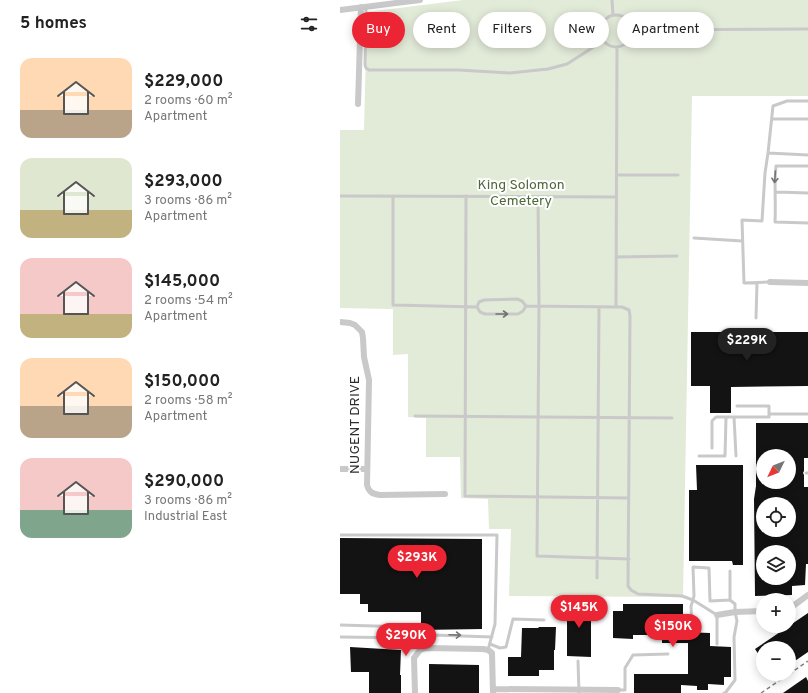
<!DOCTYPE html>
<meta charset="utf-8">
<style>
:root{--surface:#fff;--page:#f6f6f6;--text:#222;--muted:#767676;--accent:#eb2533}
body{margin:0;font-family:Overpass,sans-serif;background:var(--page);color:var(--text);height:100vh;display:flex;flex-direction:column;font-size:15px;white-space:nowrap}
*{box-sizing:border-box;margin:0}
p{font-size:13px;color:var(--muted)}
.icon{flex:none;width:22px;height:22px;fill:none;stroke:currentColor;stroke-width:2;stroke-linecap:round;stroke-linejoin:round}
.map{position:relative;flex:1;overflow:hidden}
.details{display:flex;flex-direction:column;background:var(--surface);width:340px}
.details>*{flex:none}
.banner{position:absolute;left:12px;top:12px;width:380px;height:36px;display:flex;gap:8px}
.needle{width:26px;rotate:227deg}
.controls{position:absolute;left:416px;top:449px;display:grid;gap:8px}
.controls a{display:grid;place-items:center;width:40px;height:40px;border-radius:50%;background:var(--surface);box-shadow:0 2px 10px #0003;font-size:20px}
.price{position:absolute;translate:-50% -34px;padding:0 9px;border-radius:14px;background:var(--accent);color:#fff;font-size:13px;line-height:26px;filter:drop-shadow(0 1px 2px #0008)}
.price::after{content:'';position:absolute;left:50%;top:24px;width:12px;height:9px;margin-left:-6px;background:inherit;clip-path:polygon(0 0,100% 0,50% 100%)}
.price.current{background:#222;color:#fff}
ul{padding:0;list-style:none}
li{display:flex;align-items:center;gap:12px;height:100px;padding:0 20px}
li span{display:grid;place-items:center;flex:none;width:112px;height:80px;border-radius:12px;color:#555}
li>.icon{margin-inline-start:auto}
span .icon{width:48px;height:48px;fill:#fffc;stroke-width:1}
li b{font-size:17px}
h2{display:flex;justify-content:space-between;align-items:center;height:48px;padding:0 20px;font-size:17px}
.pill{padding:0 14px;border-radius:18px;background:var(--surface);box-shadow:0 2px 10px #0003;font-size:14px;line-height:36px}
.pill.current{background:var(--accent);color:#fff}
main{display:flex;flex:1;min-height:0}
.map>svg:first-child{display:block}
.green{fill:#e2ead8}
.building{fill:#131313;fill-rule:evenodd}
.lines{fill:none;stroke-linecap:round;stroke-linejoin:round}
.service{stroke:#c9c9c9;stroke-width:3}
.minor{stroke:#c9c9c9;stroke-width:6}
.rail{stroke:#818181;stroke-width:1.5;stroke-dasharray:4 3;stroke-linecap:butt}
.oneway{stroke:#737373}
.labels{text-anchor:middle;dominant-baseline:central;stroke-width:4;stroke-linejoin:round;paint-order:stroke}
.park-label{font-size:14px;fill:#4e6838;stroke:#fff}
.street-label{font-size:14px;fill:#2c2c2c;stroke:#fff}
</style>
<main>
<section class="details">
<h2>5 homes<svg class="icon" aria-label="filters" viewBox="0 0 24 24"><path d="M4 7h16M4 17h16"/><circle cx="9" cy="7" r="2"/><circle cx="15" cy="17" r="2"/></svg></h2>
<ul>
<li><span style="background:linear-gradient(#ffd9b3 65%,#b9a48a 0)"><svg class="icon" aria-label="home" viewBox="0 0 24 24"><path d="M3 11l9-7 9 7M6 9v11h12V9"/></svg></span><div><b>$229,000</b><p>2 rooms · 60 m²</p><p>Apartment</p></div></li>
<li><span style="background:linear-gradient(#dfe7d0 65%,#c2b280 0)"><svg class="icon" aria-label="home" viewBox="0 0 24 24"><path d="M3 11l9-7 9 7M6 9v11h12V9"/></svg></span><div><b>$293,000</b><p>3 rooms · 86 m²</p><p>Apartment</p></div></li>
<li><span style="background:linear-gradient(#f6c9c9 70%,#c2b280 0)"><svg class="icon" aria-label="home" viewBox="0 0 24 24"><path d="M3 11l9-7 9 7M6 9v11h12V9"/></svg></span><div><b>$145,000</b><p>2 rooms · 54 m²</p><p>Apartment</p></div></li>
<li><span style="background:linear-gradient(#ffd9b3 60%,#b9a48a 0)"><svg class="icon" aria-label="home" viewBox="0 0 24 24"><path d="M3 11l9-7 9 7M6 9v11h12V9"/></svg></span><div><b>$150,000</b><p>2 rooms · 58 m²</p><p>Apartment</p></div></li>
<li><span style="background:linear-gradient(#f6c9c9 65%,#7fa58c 0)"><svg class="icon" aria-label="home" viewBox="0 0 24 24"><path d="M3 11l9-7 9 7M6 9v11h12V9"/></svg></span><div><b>$290,000</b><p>3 rooms · 86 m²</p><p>Industrial East</p></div></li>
</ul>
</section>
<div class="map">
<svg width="468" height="693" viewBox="0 0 468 693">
<rect width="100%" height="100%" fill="#fff"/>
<path class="green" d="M123,0H468V96H352L343,597L169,596L171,529H149L148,499L121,498L120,457H86V418L68,417V354L53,355V309L0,308V130H24L27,12Z"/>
<path class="building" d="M351,332H468V386L391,387V413H370V386H351Z
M416,423H468V458H464V471L463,473L464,475V487H468V564H466L465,585L452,586V595L415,596L414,499L416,486ZM423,456H449V482H423ZM423,504H449V530H423ZM423,552H449V578H423Z
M356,465H403V565H393L392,561H349V490H357Z
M0,538L142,539V629L81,630V612H28V604H20V594H0Z
M223,603L251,604V657L227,656V614H223Z
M283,604H343V632L370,633V646L391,647V677H384V685L368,684V690H357V686L341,685V693H294V674H348V643H322V635H293V639L273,638V611H283Z
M468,613V652L449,665V648H423V661L415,649Z
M199,627H216L215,650H214V670H199V676H168V657H181L182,628H198Z
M10,647L61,650L60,675H61V693H29V672H11Z
M89,664L139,665V693H89Z
M466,677L468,681V693H443Z"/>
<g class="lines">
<path class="service" d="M272,0L273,15
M26,7L25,65L26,68L29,70H118L170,73L208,69L227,64L263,41
M260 31a16 16 0 1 1 32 0a16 16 0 1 1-32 0Z
M292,30L468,29
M277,47L276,307H282L289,310L290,316L288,586L291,590L298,594L342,596L353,600L351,606L352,629
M432,119H468
M428,153L433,106L447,101H468
M468,166H436C434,184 436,203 435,222L468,223
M277,175H338
M436,192L468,193
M0,196L276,197
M53,196V305L137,307
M126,196L125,496L289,498
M198,197L199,306L197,556L289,559
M354,238L402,241
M276,257L337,256
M430,282L404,283L402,220L422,221L425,173L428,153L468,155
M186,306L276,307
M137,307L140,312L145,314H178L183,311L186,306
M137,307L139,302L144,300L177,299L182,301L186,306
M416,318L417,283
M429,414H468
M75,416L332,418
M394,417L396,456
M372,448V421L376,417H429V406H397
M359,456H385L386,418
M466,473H468
M0,535H157L155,624L148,650
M257,578L259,307
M390,600V571
M0,625L69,627L78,638L83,649
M0,637L78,638
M80,642L93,635L152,637
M150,644L160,648L166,647L173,619L204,620
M377,644V615L353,600L354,596L353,567L369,568L370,601L390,600L395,604V612L397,621L394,637L395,680L386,692L384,693
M238,661L239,693
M278,690H285V668L293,655L328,654"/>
<path class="minor" d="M0,10L80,0
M18,104L21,7
M430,282L468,283
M0,322L10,323L15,325L22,332L23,338L24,357L29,380L27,485C29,492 32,494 40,495L105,494
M0,469H27
M449,609L468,595
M377,615L395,612L423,611
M153,689L278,690
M75,693L74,658L80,650L86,648L143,649L148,650L152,653L153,693"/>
<path class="rail" d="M449,674L468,661
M421,693L449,674"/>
</g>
<defs><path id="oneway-shaft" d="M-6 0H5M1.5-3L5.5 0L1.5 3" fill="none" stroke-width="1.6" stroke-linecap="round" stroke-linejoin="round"/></defs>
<g class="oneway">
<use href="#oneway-shaft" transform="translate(435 177) rotate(94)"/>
<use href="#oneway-shaft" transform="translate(162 314)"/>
<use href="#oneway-shaft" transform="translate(115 635) rotate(2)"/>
</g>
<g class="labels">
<g class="park-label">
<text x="181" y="185">King Solomon<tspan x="181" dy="16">Cemetery</tspan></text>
</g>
<g class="street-label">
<text transform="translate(15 425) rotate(-90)">NUGENT DRIVE</text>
</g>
</g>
</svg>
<div class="controls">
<a><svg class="needle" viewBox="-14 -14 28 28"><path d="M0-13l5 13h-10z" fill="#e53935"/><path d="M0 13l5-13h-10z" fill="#767676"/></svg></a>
<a><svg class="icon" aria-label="locate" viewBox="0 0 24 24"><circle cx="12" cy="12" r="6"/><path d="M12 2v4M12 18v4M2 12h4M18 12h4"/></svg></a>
<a><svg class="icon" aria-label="layers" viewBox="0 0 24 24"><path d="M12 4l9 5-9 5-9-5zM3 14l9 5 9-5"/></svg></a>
<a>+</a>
<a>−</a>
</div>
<b class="price current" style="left:407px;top:362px">$229K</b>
<b class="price" style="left:77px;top:579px">$293K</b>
<b class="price" style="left:239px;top:629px">$145K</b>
<b class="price" style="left:333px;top:648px">$150K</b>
<b class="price" style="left:66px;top:657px">$290K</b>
<div class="banner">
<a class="pill current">Buy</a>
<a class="pill">Rent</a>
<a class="pill">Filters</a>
<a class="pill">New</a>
<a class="pill">Apartment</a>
</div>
</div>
</main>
